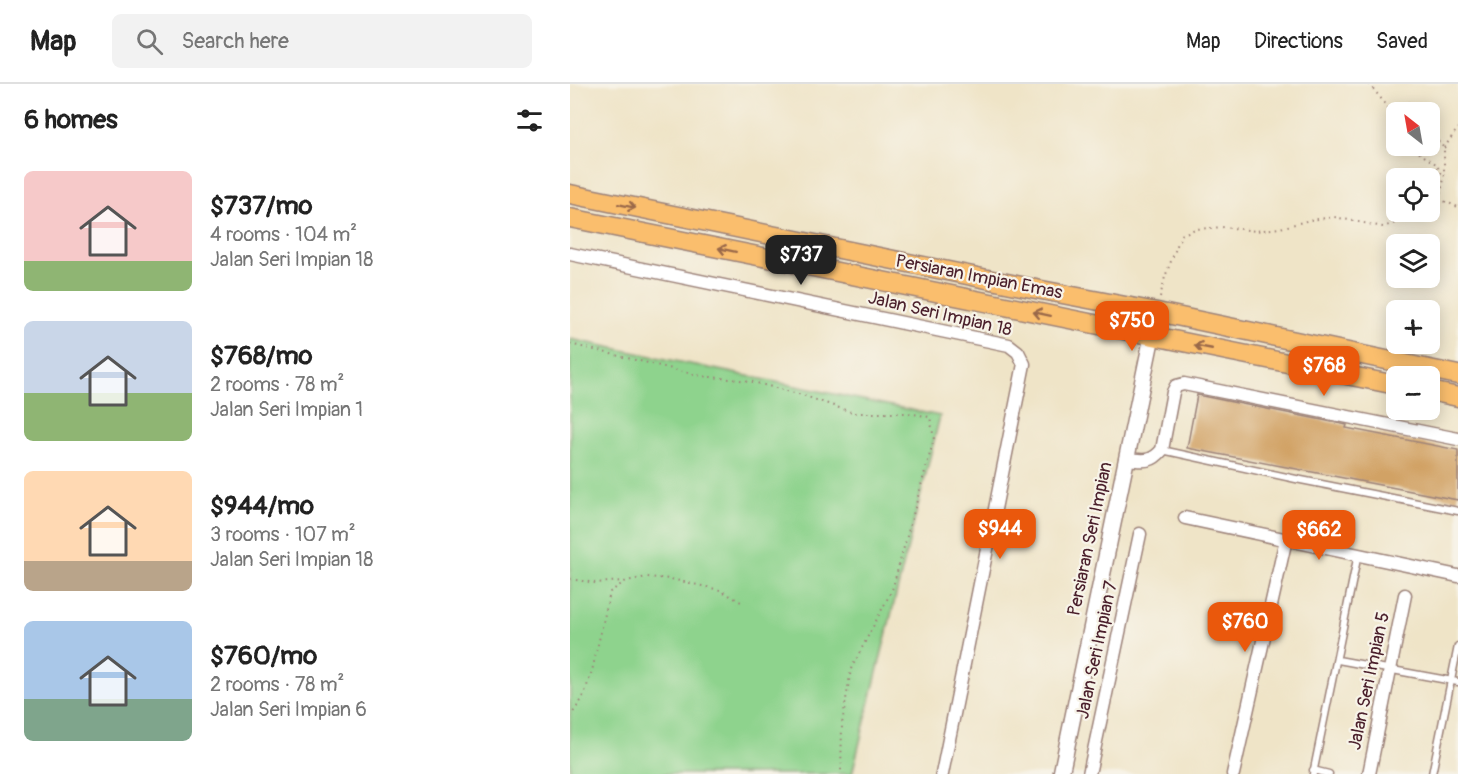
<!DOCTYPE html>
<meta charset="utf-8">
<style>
:root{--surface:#fff;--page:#f2f2f2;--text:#222;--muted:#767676;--line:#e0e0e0;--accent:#ea580c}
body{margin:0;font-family:Pangolin,sans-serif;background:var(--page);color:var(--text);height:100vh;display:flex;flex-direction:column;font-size:22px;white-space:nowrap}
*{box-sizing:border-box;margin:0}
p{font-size:20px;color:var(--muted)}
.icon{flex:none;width:33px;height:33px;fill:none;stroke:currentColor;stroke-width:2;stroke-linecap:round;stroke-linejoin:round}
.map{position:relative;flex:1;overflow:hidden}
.drawer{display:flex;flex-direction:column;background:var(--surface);width:570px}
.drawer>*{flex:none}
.needle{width:39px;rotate:329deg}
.tools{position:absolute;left:816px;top:18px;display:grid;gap:12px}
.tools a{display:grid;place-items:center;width:54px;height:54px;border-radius:9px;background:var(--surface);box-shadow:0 3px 15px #0003;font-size:30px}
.price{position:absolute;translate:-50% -51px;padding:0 14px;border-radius:12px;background:var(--accent);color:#fff;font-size:20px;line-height:39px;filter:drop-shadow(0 2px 3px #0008)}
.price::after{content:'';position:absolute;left:50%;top:36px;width:18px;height:14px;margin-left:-9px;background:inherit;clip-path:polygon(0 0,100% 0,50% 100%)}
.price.active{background:#222;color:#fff}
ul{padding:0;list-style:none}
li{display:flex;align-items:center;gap:18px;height:150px;padding:0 24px}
li span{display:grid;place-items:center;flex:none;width:168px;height:120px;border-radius:9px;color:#555}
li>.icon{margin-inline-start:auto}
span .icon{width:72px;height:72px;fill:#fffc;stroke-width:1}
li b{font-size:26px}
h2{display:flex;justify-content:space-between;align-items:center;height:72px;padding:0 24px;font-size:26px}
header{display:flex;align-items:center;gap:36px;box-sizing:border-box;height:84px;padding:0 30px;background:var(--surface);border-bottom:2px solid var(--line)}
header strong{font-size:28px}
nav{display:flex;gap:33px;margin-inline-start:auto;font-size:21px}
.search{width:420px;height:54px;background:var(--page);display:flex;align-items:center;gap:15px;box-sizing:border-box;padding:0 21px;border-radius:9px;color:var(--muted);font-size:22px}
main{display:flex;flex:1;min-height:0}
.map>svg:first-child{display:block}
.green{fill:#8ed38d;stroke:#6c795c;stroke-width:1.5}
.building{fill:#d1a265}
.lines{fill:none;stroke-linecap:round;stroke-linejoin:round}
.service-casing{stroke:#9c8279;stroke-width:9}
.minor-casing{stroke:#9c8279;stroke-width:15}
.tertiary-casing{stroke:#9c8279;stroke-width:18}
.primary-casing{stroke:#9c8279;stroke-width:21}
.path{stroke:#9c8279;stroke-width:2;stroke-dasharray:1.5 4.5;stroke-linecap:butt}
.service{stroke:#fff;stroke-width:6}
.minor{stroke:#fff;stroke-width:12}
.tertiary{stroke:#fff;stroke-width:15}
.primary{stroke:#fabe6d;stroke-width:18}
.oneway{stroke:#996749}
.labels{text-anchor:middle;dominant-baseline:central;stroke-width:4.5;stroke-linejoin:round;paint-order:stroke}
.street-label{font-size:18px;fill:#4a1f2b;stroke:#f7f3e8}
</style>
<header>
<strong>Map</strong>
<div class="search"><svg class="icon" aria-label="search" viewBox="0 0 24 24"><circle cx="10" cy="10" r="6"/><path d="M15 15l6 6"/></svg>Search here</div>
<nav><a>Map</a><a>Directions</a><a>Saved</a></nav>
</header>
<main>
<section class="drawer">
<h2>6 homes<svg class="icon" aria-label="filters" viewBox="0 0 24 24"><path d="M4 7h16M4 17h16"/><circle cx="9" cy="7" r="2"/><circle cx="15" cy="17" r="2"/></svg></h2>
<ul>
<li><span style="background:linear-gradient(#f6c9c9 75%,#8fb573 0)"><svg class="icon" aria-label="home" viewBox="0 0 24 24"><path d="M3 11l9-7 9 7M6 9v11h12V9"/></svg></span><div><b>$737/mo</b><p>4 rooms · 104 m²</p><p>Jalan Seri Impian 18</p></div></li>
<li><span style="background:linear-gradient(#c9d6e8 60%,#8fb573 0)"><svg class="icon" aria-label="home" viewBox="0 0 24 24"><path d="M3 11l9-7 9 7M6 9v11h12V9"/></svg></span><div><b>$768/mo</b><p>2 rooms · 78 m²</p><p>Jalan Seri Impian 1</p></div></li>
<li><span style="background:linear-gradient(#ffd9b3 75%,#b9a48a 0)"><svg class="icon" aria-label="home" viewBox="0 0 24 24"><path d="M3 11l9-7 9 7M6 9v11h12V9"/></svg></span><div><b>$944/mo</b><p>3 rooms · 107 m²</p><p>Jalan Seri Impian 18</p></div></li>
<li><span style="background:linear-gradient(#a9c7e8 65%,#7fa58c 0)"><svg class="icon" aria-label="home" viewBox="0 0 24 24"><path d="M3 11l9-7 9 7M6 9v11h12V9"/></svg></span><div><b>$760/mo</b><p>2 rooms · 78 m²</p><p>Jalan Seri Impian 6</p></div></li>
</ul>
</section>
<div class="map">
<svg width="888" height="690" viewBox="0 0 888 690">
<rect width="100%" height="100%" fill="#f7f3e8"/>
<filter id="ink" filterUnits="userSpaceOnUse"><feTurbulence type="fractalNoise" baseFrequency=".0167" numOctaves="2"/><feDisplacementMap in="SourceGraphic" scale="12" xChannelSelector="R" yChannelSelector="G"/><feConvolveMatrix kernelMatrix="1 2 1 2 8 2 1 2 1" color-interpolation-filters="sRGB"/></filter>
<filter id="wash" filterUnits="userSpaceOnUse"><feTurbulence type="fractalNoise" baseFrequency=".008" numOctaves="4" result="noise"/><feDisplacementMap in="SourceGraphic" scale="24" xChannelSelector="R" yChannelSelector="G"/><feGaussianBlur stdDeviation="1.35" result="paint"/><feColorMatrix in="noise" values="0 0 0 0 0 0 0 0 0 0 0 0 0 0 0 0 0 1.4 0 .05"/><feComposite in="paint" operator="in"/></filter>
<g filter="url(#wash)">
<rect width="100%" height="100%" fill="#efe4c7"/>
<path class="green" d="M0,255L370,332L282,690H0Z"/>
<g id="blocks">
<path class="building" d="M627,311L777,341L776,344L888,366V416L617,364Z"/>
</g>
</g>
<g filter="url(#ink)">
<use href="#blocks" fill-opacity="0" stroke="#9c8279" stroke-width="1.5"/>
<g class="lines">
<defs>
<path id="service" d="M592,366L726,395L888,427
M768,576L888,598
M743,686L759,690
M743,690L788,470
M862,690L888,562"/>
<path id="minor" d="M0,170L439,261L448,268L454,280L372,690
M556,375C573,376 580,380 592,366L603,308L606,302L614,300L888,355
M615,434L888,492
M519,690L570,450
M663,690L716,455
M799,690L835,511"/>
<path id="tertiary" d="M491,690L587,228"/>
<path id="primary" d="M0,110L466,205L587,228L888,291
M0,134L826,301
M860,307L888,313"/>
</defs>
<use href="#service" class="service-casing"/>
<use href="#minor" class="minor-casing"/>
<use href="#tertiary" class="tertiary-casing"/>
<use href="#primary" class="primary-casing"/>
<path class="path" d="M799,0L818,23L826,41
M838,18L844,28
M860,48L874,64V95L869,115L860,121
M839,62L866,80L873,92
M874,64L888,44
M869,115L888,123
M590,213L595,193L611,151L625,145L655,143L686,147L710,144L740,136L764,133L813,143L831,137L849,128
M0,260L131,292L179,297L232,311L284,329H338L360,333L364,355L322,506L281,585L272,640L271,690
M0,495L25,499L53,497
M0,633L13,614L22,587L40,508L56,497L77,493L101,495L150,506L171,518"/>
<use href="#service" class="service"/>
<use href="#minor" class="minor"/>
<use href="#tertiary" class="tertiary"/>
<use href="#primary" class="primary"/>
</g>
<defs><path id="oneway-shaft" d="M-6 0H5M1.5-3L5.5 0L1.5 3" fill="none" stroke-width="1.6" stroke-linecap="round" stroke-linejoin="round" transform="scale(1.5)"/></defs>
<g class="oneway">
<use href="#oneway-shaft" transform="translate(57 122) rotate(12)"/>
<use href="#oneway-shaft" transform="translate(157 166) rotate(-168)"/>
<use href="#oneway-shaft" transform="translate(472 230) rotate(-168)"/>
<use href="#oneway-shaft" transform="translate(633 263) rotate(-169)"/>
</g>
</g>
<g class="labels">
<g class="street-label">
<text transform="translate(409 193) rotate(11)">Persiaran Impian Emas</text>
<text transform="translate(370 230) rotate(13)">Jalan Seri Impian 18</text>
<text transform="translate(520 455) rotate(-78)">Persiaran Seri Impian</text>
<text transform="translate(527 566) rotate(-78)">Jalan Seri Impian 7</text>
<text transform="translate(799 597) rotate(-78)">Jalan Seri Impian 5</text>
</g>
</g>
</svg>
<div class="tools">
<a><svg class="needle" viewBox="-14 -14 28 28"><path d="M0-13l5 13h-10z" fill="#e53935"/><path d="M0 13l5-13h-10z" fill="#767676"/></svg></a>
<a><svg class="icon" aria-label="locate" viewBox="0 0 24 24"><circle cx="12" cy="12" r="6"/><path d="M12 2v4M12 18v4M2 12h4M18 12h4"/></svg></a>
<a><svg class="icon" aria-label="layers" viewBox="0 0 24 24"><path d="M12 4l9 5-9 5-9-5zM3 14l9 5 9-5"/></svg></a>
<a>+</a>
<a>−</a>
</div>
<b class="price active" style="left:231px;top:202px">$737</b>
<b class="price" style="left:562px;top:268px">$750</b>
<b class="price" style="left:754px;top:313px">$768</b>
<b class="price" style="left:430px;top:476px">$944</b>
<b class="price" style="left:749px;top:477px">$662</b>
<b class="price" style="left:675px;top:569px">$760</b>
</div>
</main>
